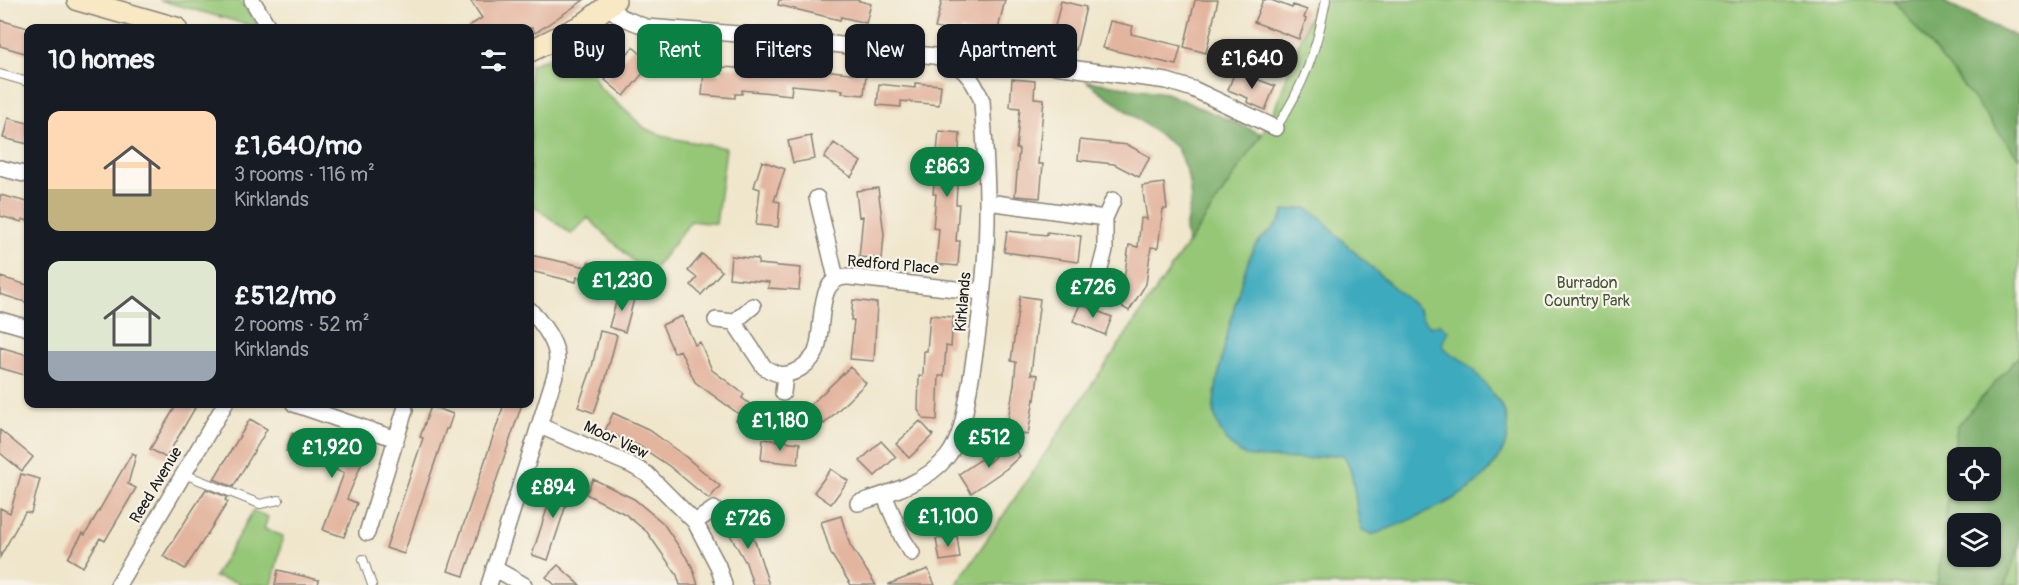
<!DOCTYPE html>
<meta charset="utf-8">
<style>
:root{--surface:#171b24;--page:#20242c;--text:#f1f3f6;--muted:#9ea1a6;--accent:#0b8043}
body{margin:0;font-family:Pangolin,sans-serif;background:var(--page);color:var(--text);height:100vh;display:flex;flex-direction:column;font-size:22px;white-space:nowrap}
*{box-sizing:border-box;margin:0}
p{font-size:20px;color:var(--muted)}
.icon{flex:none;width:33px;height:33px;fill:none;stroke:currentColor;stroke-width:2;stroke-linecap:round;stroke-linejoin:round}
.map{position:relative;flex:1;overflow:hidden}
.sheet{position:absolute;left:24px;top:24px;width:510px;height:384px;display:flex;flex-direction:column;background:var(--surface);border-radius:12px;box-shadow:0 2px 4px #0004}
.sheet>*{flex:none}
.banner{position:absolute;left:552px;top:24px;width:570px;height:54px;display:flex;gap:12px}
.buttons{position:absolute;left:1947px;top:447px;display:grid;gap:12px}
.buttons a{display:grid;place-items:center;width:54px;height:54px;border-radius:12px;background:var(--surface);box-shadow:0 2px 4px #0004;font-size:30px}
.price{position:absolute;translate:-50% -51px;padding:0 14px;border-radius:21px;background:var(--accent);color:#fff;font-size:20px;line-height:39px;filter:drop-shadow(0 2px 3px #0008)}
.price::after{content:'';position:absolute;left:50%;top:36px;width:18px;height:14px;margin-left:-9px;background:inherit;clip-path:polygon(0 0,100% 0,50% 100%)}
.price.active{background:#222;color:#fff}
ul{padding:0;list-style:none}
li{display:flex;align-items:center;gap:18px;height:150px;padding:0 24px}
li span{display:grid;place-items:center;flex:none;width:168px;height:120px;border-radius:12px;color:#555}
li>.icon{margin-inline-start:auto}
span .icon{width:72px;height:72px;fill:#fffc;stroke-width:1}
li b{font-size:26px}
h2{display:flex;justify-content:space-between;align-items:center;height:72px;padding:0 24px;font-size:26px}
.tag{padding:0 21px;border-radius:12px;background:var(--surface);box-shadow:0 2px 4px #0004;font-size:21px;line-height:54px}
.tag.active{background:var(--accent);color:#fff}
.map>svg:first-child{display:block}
.green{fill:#95c777;stroke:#58724a;stroke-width:1.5;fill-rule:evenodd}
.forest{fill:#78ac68;stroke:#4a6442;stroke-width:1.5;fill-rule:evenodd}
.water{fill:#3eaabe;stroke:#2d636d;stroke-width:1.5}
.building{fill:#e3b49e}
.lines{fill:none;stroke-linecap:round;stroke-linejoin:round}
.lane-casing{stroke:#868174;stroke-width:10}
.street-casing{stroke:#868174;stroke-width:18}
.secondary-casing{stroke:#868174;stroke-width:24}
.lane{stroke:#fff;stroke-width:8}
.street{stroke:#fff;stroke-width:15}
.secondary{stroke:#f8e8c3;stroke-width:21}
.labels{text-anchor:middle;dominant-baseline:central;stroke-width:4.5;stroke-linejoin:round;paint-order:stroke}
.street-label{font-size:16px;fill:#1c1c1c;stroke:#f7f3e8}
.park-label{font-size:16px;fill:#46583c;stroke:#f7f3e8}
</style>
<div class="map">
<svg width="2019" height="585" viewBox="0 0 2019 585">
<rect width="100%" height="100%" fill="#f7f3e8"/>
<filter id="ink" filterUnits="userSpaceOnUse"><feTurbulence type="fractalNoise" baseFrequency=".0167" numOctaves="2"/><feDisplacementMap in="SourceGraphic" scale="12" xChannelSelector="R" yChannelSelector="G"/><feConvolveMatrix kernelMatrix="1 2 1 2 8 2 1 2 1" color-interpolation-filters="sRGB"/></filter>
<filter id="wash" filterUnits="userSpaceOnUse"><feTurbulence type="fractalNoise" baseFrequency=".008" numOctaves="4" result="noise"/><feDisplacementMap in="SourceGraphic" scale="24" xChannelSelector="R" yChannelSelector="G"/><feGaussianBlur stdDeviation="1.35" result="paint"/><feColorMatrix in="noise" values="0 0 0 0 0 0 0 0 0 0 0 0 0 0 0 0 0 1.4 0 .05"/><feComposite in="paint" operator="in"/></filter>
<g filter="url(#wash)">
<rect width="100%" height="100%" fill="#f0e6cc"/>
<path class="green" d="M159,0H240L260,28Z
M1315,0H1944L1947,4L2019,38V585H956L1262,134L1274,111ZM1958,458H1990V490H1958ZM1958,524H1990V556H1958Z
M580,45L599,87L646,129L670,138L726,148L716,224L691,221L649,276L588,218L571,234L530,203V65Z
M253,511L268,517L264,529L283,536L272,585H238V582L214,577Z"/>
<path class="forest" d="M1893,0H1944L1947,4L2019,38V158L1951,70Z
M1086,81L1166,93L1262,134L1188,244L1185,230L1191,199L1188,176L1177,148Z
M2019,356V546L2006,585H1937L1957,426ZM1958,458H1990V490H1958ZM1958,524H1990V556H1958Z"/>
<path class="water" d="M1305,208C1322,214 1330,229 1343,241C1368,265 1394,287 1419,310L1423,319L1430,326L1440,324L1448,331L1442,345C1448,354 1455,355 1464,361C1475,369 1491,392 1500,403C1508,416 1510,428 1506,442C1490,492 1422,515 1378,533L1372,534L1362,530C1353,508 1357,472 1343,455C1330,453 1319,458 1307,459C1297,459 1255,458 1247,456C1229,449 1216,429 1214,410C1212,389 1243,262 1256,245C1265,232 1280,228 1284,211Z"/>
<g id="blocks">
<path class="building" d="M470,0H584L535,33L532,28H466L482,18Z
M779,0H856L871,4L866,23L841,17L840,20L778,5Z
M942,0H1005L996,38L960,29L959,33L935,28Z
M1195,0H1218L1206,53L1184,47Z
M1263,0H1271L1292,8L1293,5L1307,10L1304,18L1306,19L1299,39L1254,22Z
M1061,1L1086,7L1076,50L1051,44Z
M0,20L28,28V54L0,46Z
M1110,21L1133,26L1131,34L1181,46L1176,65L1103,48Z
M633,47L649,61V66L624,96L605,80Z
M723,67L805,73L806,68L866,75L864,95L842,93L843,90L792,85L791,95L742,90V94H735V98L702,95L704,72L722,74Z
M1235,71L1275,86L1265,110L1247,102L1248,98L1228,90Z
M1012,79L1035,81L1034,98L1044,99L1038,164H1043L1040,198L1015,196L1019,149H1016L1020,108L1010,107Z
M915,83L941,85L939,105L901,101V107L877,105L879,84L915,88Z
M8,118L28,123V144L3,138Z
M939,131L960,133L956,204H959L956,241H960L958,266L936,264L939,229L933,228L936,194H933Z
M811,136L815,159L793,163L788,141Z
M1080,140L1128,145L1150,157L1139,177L1114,164L1078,160Z
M834,143L861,162L851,177L824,158Z
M762,161L785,169L774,201L780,202L778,227L756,225L760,189L754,187Z
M1164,183L1167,209H1163L1158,248L1151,247L1146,284L1129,311L1111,300L1124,279L1129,245L1138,247L1141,218L1147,219L1142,186Z
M878,188L884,234L882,259L859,257L863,216L859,217L856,191Z
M0,195L28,202V221L22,219V222L0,216Z
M1007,231L1047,235V232L1081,236L1078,262L1004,252Z
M702,254L722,271L701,295L691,285L697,278L688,271Z
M530,255L587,267L588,262L624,271L620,287L577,277L576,282L530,271Z
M731,256L758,259V264L801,268L799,290L768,288L769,282L729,278Z
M0,277L28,285V303L0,294Z
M619,292L635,296L625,332L609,327Z
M1020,296L1040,299L1031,374L1038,375L1035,400L1034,399L1028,435L1006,431L1014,385L1016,362L1011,361Z
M853,300L877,303L874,361L850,359L854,320H851Z
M1080,304L1112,317L1105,335L1073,321Z
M930,315L953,317L951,347L946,346L944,376H939L937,420L924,419L918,410L919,376H923L924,351H927Z
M682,316L695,345L700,342L712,370L744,394L742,398L767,417L755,434L736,420L740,415L695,382L680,350L674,353L662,325Z
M600,331L617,335L606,378L594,413L578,407L592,367Z
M0,347L28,355V376L0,368Z
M850,367L866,383L824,424L819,419L815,424L803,412Z
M177,404H188L195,408L166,458L150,449Z
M504,404H522L464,576L448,571Z
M431,406L453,414L448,429H446L404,554L386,548L423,438L420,437Z
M613,413L648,429L686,457L720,486L709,499L669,466L639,446L605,431Z
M250,419L267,429L259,443L233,487L214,479Z
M920,421L933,435L909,458L896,444Z
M0,430L33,457L22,471L0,453Z
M292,433L363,460L347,499L357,503L344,537L323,530L344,473L286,451Z
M763,439L800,443L798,464L761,460Z
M881,441L896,457L875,476L860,461Z
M1008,443L1020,456L1006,469L971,493L959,474L983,458L987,464Z
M132,453L136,455L128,484L136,488L105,541L100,538L83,567L68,558L83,533L85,535Z
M831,469L848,481L831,504L814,492Z
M21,474L40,479L31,513L25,512L0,557V508L10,513Z
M557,478L573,484L548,560L532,555Z
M593,479L634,499L663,523L692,566L698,585H680L677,575L647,532L625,514L586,494Z
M206,489L227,497L225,500L228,502L185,569L163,556Z
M941,499L944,528L919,531L915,502Z
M740,515L756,544L769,585H753L746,563L724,524Z
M841,516L850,545L876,585H851L831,554L821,522Z
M957,536L960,558L940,561L936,539Z
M558,565L580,585H555L546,577Z
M928,569L935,585H889V584Z
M278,570L319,580L318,585H275Z"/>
</g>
</g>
<g filter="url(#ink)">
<use href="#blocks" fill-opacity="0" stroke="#868174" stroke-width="1.5"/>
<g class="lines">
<defs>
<path id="lane" d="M0,74L28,82
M1276,128C1304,86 1317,49 1326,0
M184,474L260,504L279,500
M363,559L372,585"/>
<path id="street" d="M252,0L269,28
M608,7L621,17L646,27L765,36L934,56C960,62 973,77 982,101C984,135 987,168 987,202C988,262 980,324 970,384C965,409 963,437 947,457C926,483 889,493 858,503
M968,74C976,66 983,60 995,58L1167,81L1193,89L1276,128
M0,168L28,175
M817,198L836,278
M988,202L1105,218
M1089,289L1099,273L1105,250V218L1113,200
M0,320L28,328
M716,320L734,322L753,306
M734,322L764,367C774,374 783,377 794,372C802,368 810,362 815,354C826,332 813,275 849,277L982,292
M783,393L785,375
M294,404L396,439
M540,426L631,465L647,474L695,522L718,566L724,585
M884,495L903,539L912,553
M695,522L714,509
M367,533L405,410
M494,568L524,585
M118,585L225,404
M489,585L556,372C556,366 558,358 556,352C553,337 540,321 530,310"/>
<path id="secondary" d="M78,0L176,28
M530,51L583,25L615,0"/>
</defs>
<use href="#lane" class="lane-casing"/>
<use href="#street" class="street-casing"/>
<use href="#secondary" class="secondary-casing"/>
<use href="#lane" class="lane"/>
<use href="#street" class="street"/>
<use href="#secondary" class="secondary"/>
</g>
</g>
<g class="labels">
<g class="street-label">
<text transform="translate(893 265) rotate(5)">Redford Place</text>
<text transform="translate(963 302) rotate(-85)">Kirklands</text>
<text transform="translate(616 440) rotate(25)">Moor View</text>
<text transform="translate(156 485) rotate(-59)">Reed Avenue</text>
</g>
<g class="park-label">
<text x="1587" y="283">Burradon<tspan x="1587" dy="18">Country Park</tspan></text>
</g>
</g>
</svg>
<div class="buttons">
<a><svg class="icon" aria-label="locate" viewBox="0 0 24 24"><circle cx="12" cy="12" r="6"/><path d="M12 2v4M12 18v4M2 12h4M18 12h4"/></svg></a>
<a><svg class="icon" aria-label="layers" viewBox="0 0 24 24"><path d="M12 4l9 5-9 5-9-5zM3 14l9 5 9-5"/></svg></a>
</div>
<b class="price active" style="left:1252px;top:90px">£1,640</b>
<b class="price" style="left:947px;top:198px">£863</b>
<b class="price" style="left:622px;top:312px">£1,230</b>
<b class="price" style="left:1093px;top:319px">£726</b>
<b class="price" style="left:780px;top:452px">£1,180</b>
<b class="price" style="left:989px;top:469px">£512</b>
<b class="price" style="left:332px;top:479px">£1,920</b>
<b class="price" style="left:553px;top:519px">£894</b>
<b class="price" style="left:948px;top:548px">£1,100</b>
<b class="price" style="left:748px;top:550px">£726</b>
<div class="banner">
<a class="tag">Buy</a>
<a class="tag active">Rent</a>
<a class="tag">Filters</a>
<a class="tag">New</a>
<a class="tag">Apartment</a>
</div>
<section class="sheet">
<h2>10 homes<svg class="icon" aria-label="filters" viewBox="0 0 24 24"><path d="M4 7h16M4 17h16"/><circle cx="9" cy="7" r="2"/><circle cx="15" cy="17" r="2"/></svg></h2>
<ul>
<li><span style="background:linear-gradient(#ffd9b3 65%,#c2b280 0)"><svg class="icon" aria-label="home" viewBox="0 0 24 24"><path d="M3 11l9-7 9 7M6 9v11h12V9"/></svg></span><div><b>£1,640/mo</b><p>3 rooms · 116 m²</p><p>Kirklands</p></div></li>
<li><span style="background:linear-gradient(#dfe7d0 75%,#9aa5b1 0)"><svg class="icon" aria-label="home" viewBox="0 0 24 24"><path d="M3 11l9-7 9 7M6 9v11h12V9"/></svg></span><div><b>£512/mo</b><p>2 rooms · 52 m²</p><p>Kirklands</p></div></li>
</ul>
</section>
</div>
